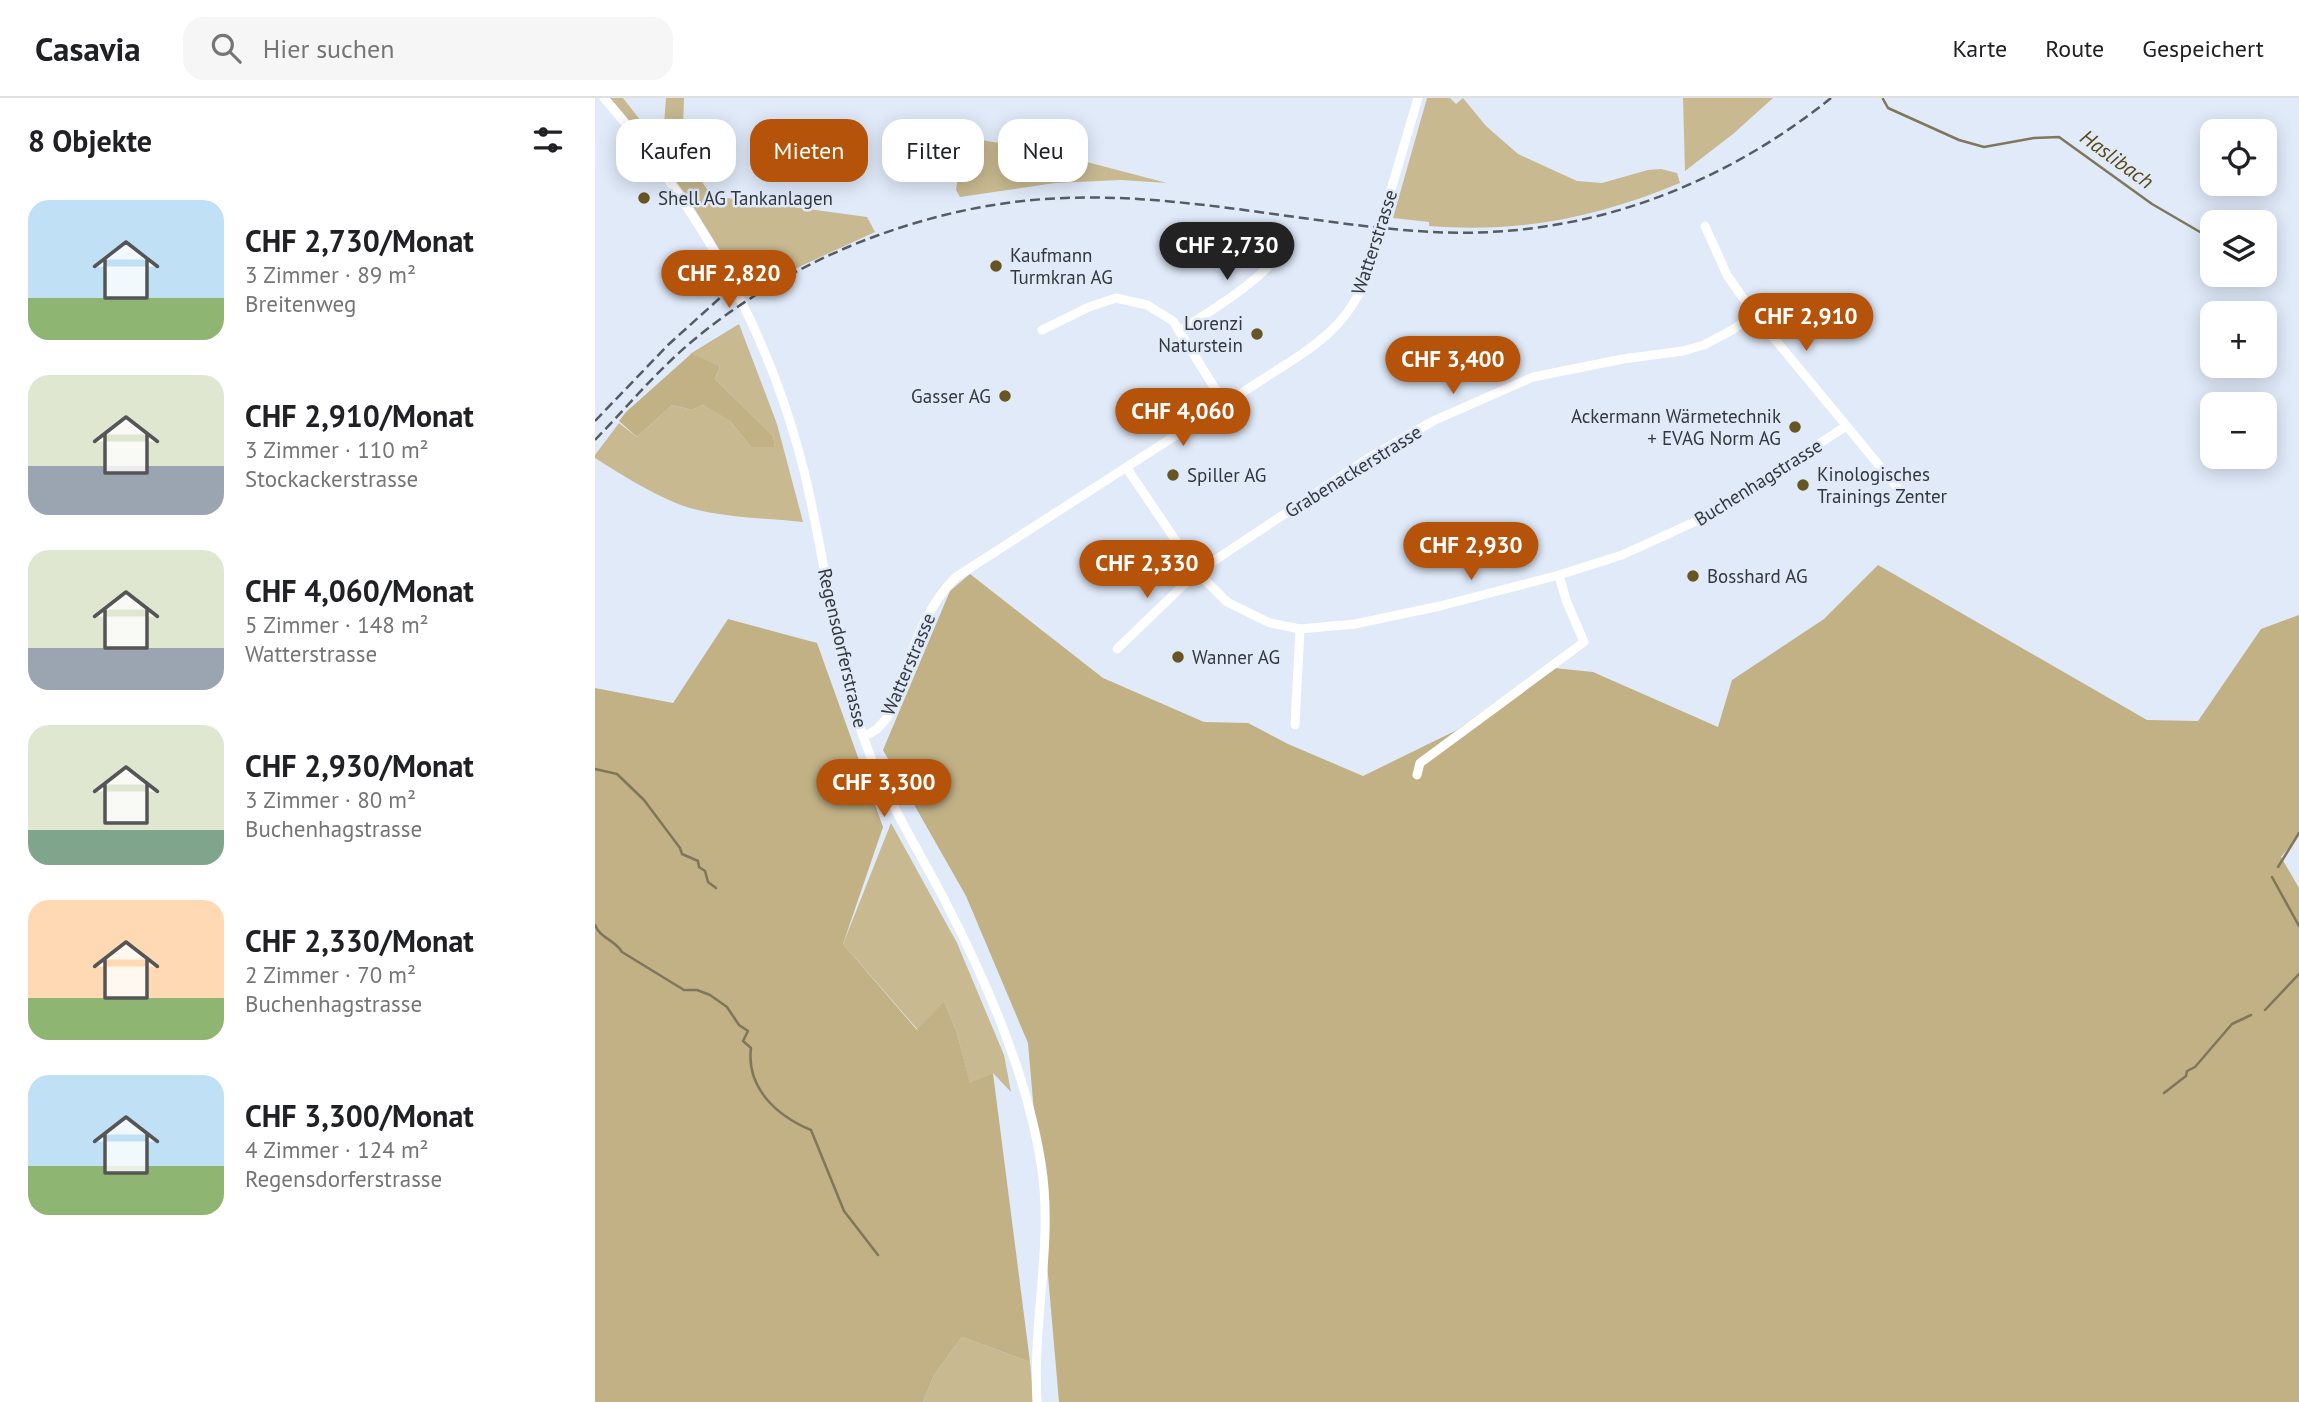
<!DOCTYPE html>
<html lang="de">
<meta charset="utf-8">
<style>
:root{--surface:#fff;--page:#f6f6f6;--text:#202124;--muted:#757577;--line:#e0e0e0;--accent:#b45309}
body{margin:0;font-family:"PT Sans",sans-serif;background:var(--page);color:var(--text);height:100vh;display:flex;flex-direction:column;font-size:26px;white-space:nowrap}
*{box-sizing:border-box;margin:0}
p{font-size:23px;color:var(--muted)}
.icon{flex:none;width:38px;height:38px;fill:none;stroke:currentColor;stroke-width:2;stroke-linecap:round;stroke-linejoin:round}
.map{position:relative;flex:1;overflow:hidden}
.drawer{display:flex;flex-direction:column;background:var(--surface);width:595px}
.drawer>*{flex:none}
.top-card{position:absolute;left:21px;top:21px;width:665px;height:63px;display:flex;gap:14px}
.tools{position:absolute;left:1605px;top:21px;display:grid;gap:14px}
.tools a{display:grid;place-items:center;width:77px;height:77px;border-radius:14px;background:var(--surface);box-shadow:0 4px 18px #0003;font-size:35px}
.price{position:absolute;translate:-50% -60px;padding:0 16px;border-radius:24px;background:var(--accent);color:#fff;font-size:23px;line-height:46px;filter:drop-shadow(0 2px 4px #0008)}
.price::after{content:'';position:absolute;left:50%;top:42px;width:21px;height:16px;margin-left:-10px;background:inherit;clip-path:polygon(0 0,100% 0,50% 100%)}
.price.current{background:#222;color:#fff}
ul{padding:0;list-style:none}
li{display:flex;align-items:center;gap:21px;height:175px;padding:0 28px}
li span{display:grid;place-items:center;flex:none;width:196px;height:140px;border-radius:21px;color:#555}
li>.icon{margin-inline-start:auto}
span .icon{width:84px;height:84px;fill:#fffc;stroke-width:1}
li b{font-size:30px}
h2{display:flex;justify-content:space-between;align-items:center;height:84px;padding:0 28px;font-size:30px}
.tag{padding:0 24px;border-radius:21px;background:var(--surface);box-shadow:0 4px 18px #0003;font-size:24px;line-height:63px}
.tag.current{background:var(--accent);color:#fff}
header{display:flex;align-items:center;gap:42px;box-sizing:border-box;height:98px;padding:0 35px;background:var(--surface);border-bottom:2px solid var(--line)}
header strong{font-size:33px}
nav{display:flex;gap:38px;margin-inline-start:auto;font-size:24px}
.search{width:490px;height:63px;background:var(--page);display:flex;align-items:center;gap:18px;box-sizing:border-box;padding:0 24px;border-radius:21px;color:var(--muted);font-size:26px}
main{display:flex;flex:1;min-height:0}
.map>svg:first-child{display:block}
.green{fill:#c8b990}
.forest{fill:#c1b185}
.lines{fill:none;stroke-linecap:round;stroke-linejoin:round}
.stream{stroke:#80765b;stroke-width:2.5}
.minor{stroke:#fff;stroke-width:9}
.rail{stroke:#565b63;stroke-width:2.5;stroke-dasharray:10 5;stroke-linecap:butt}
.poi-dot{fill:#675624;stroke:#e0eaf9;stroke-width:2.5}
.labels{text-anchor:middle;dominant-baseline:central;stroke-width:5;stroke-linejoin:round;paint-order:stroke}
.poi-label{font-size:19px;fill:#34383e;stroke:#e0eaf9;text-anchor:start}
.street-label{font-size:19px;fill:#34383e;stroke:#e0eaf9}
.water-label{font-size:21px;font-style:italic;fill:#5b4914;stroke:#e0eaf9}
</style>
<header>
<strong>Casavia</strong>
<div class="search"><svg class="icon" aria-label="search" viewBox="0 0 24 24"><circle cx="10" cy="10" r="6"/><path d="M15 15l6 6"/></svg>Hier suchen</div>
<nav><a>Karte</a><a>Route</a><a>Gespeichert</a></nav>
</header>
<main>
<section class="drawer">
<h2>8 Objekte<svg class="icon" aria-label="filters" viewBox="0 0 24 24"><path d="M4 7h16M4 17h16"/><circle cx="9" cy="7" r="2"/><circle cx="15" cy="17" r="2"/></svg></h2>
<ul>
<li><span style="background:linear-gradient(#bfe0f5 70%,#8fb573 0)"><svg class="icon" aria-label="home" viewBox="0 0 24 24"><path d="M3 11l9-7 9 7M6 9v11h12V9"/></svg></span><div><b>CHF 2,730/Monat</b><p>3 Zimmer · 89 m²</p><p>Breitenweg</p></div></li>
<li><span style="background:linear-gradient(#dfe7d0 65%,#9aa5b1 0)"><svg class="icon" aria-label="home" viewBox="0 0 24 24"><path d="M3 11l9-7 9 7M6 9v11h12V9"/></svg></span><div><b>CHF 2,910/Monat</b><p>3 Zimmer · 110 m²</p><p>Stockackerstrasse</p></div></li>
<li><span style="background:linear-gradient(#dfe7d0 70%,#9aa5b1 0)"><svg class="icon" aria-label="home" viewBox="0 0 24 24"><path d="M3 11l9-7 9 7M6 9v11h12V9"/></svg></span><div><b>CHF 4,060/Monat</b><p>5 Zimmer · 148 m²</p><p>Watterstrasse</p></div></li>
<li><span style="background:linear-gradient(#dfe7d0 75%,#7fa58c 0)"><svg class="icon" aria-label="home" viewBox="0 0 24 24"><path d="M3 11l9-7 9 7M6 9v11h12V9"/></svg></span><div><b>CHF 2,930/Monat</b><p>3 Zimmer · 80 m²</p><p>Buchenhagstrasse</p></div></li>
<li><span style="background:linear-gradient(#ffd9b3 70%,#8fb573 0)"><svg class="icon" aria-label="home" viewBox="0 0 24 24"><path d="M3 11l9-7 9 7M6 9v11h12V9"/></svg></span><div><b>CHF 2,330/Monat</b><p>2 Zimmer · 70 m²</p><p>Buchenhagstrasse</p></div></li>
<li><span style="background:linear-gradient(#bfe0f5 65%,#8fb573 0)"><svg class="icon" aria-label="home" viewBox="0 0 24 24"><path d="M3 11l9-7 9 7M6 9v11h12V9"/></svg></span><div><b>CHF 3,300/Monat</b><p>4 Zimmer · 124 m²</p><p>Regensdorferstrasse</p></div></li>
</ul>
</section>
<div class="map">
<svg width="1704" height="1304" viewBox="0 0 1704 1304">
<rect width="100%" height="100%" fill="#e0eaf9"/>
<path class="green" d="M15,0H28L67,50L74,52L68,40L71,0H89L87,56L117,98L272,119L280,134L206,168L153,198L91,97L49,40Z
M832,0H855L861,6L868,0L891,28L923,56L982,83L1007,85L1053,72L1066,71L1082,75L1085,85C1000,120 926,135 834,128V124L798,120Z
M1088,0H1178L1138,36L1090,73Z
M369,39L450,53L572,85L526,82L460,85L365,99L361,92Z
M144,226L182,326L208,424C171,420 131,420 95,410C67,402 25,376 0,360V357L24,325L42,339L77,307L97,312L108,307L134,322L156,349H180L178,338L120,281L125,268L95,256Z
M296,725L362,845L409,957L416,994L398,975L375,986L362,935L349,903L323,932L248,846Z
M367,1239L435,1264L439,1304H328L339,1277Z"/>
<path class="forest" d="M145,226L97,256L125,268L120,281L178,338L180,349H156L135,323L108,307L97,312L77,307L42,339L24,323L31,314L96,256Z
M1283,467L1552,622L1603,623L1666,531L1704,517V737L1686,759L1704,790V1304H464L433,945L371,798L288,652L355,493L375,476L508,580L609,624L653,625L693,646L768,678L862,632L949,569L998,574L1123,629L1137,582L1229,521Z
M133,521L222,545L288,729L248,846L322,932L349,903L362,935L375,985L398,975L435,1264L367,1239L339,1277L328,1304H0V590L78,605Z"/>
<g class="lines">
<path class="stream" d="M1288,1L1293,10L1364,42L1389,49L1439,40L1464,39L1557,106L1617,141
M0,671L22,676L49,702L85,750L87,756L103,763L104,769L110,773L113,784L121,790
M1683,769L1704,735
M1677,779L1704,828
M0,827C5,840 20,842 27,854L89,892H102L115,897L132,909L144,927L153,933L148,943L156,950C151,990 182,1018 216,1032L249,1113L283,1157
M1670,912L1704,876
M1569,995L1591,978L1592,973L1600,969L1637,926L1656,917"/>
<path class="minor" d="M9,0C102,107 173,231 208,369C232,464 239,565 275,657C295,707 324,753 349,801C390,880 432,977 446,1065C459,1145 437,1224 442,1304
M1110,128L1132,177L1159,216L1302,389
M447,232L494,209L521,200L552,207L578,223L629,305
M585,233C624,207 664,185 692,147
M531,369L602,474L632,504L675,525L705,531L760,526L845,508L964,477L1027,457L1106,421L1136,404L1251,328
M522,551L602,474L774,360L838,323L938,279L1028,261L1088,253L1109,247L1139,231L1159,216
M700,627L705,531
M269,639L282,631L292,620C313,572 323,516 361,479L707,256C734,237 754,219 768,187L823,0
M822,677L825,665L989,544L971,502L964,477"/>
<path class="rail" d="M0,323L73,247L126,199
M0,342C32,309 60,275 95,245C185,169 302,119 419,104C555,87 687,123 822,133C974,145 1118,95 1236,0"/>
</g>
<g class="poi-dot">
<circle cx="49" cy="100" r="7"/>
<circle cx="401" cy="168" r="7"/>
<circle cx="662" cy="236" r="7"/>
<circle cx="410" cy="298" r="7"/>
<circle cx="1200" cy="329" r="7"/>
<circle cx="578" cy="377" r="7"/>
<circle cx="1208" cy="387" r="7"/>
<circle cx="1098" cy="478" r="7"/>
<circle cx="583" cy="559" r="7"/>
</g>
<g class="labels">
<g class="poi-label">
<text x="63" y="100">Shell AG Tankanlagen</text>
<text x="415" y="157">Kaufmann<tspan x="415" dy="22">Turmkran AG</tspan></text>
<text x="648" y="225" text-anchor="end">Lorenzi<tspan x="648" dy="22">Naturstein</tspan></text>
<text x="396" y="298" text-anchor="end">Gasser AG</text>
<text x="1186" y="318" text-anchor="end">Ackermann Wärmetechnik<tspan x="1186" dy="22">+ EVAG Norm AG</tspan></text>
<text x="1222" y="376">Kinologisches<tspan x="1222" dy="22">Trainings Zenter</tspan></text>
<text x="592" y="377">Spiller AG</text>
<text x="1112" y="478">Bosshard AG</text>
<text x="597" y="559">Wanner AG</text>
</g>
<g class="street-label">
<text transform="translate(779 144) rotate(-72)">Watterstrasse</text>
<text transform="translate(758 373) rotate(-32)">Grabenackerstrasse</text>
<text transform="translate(1163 384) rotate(-32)">Buchenhagstrasse</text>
<text transform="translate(248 550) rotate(77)">Regensdorferstrasse</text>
<text transform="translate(313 566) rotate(-67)">Watterstrasse</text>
</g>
<g class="water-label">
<text transform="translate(1522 61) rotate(36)">Haslibach</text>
</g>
</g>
</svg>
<div class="tools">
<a><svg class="icon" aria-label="locate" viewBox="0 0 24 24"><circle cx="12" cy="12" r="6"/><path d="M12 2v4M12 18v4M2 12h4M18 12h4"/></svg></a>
<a><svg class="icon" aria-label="layers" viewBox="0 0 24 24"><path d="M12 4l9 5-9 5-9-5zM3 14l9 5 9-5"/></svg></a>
<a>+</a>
<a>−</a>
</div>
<b class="price current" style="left:632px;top:184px">CHF 2,730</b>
<b class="price" style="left:134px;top:212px">CHF 2,820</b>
<b class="price" style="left:1211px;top:255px">CHF 2,910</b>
<b class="price" style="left:858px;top:298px">CHF 3,400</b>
<b class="price" style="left:588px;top:350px">CHF 4,060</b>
<b class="price" style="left:876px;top:484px">CHF 2,930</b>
<b class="price" style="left:552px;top:502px">CHF 2,330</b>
<b class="price" style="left:289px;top:721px">CHF 3,300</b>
<div class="top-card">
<a class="tag">Kaufen</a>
<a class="tag current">Mieten</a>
<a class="tag">Filter</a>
<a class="tag">Neu</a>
</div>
</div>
</main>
